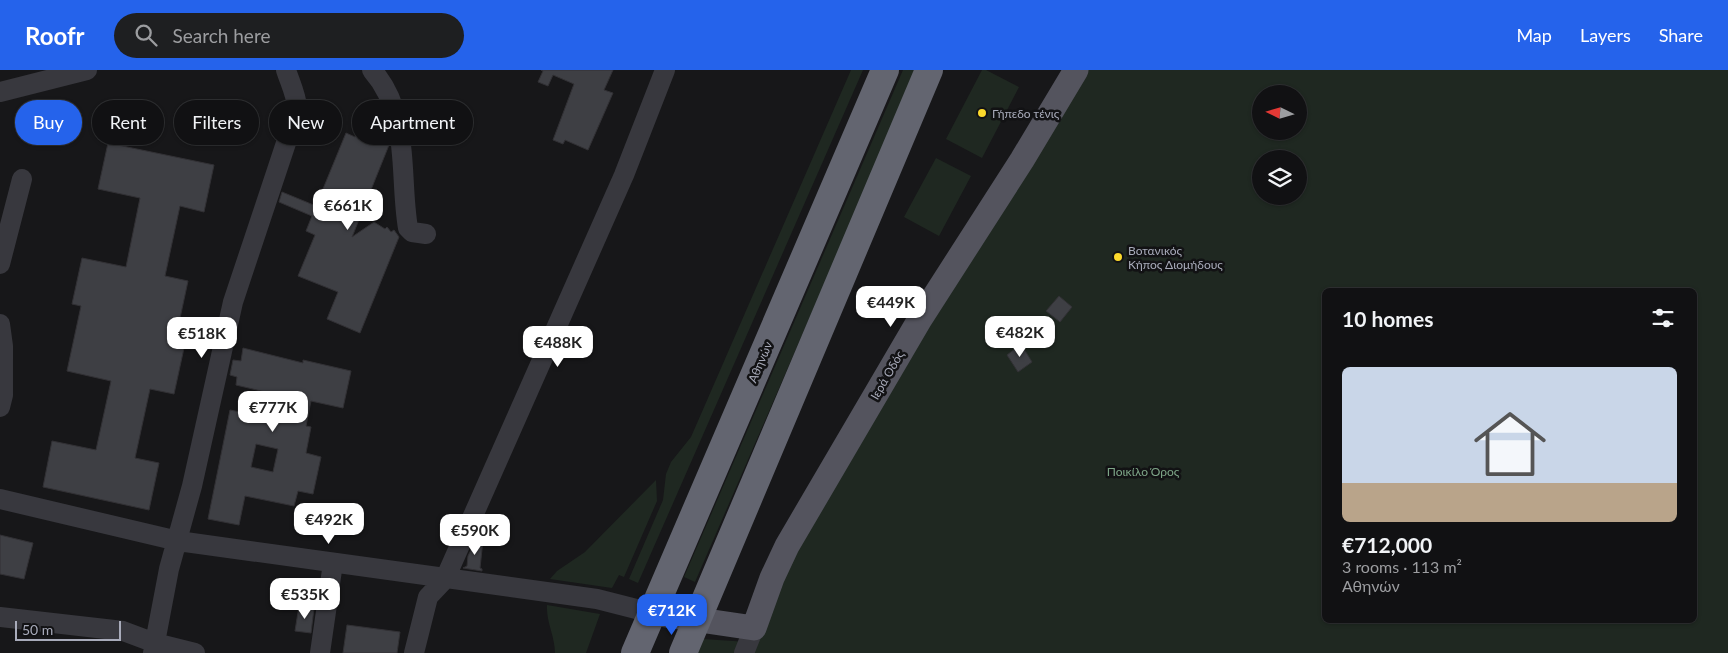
<!DOCTYPE html>
<meta charset="utf-8">
<style>
:root{--surface:#111113;--page:#1e1f21;--text:#f1f3f6;--muted:#9c9da0;--line:#303133;--accent:#2563eb}
body{margin:0;font-family:Lato,sans-serif;background:var(--page);color:var(--text);height:100vh;display:flex;flex-direction:column;font-size:19px;white-space:nowrap}
*{box-sizing:border-box;margin:0}
p{font-size:16px;color:var(--muted)}
.icon{flex:none;width:28px;height:28px;fill:none;stroke:currentColor;stroke-width:2;stroke-linecap:round;stroke-linejoin:round}
.map{position:relative;flex:1;overflow:hidden}
.sheet{position:absolute;left:1322px;top:218px;width:375px;height:335px;display:flex;flex-direction:column;background:var(--surface);border-radius:8px;box-shadow:0 1px 4px #0004,0 0 0 1px var(--line)}
.sheet>*{flex:none}
.hud{position:absolute;left:15px;top:30px;width:475px;height:45px;display:flex;gap:10px}
.needle{width:32px;rotate:275deg}
.fabs{position:absolute;left:1252px;top:15px;display:grid;gap:10px}
.fabs a{display:grid;place-items:center;width:55px;height:55px;border-radius:50%;background:var(--surface);box-shadow:0 1px 4px #0004,0 0 0 1px var(--line);font-size:25px}
.scale{position:absolute;left:15px;bottom:12px;width:106px;box-sizing:border-box;padding-left:5px;border:2px solid #a8abba;border-top:0;font-size:14px;line-height:18px;white-space:nowrap;color:#a8abba;-webkit-text-stroke:4px #121214;paint-order:stroke}
.price{position:absolute;translate:-50% -42px;padding:0 11px;border-radius:10px;background:#fff;color:#222;font-size:16px;line-height:32px;filter:drop-shadow(0 1px 2px #0008)}
.price::after{content:'';position:absolute;left:50%;top:30px;width:15px;height:11px;margin-left:-8px;background:inherit;clip-path:polygon(0 0,100% 0,50% 100%)}
.price.selected{background:var(--accent);color:#fff}
ul{padding:0;list-style:none}
li{display:grid;align-content:center;gap:10px;height:265px;padding:0 20px}
li span{display:grid;place-items:center;height:155px;border-radius:8px;color:#555}
li>.icon{margin-inline-start:auto}
span .icon{width:90px;height:90px;fill:#fffc;stroke-width:1}
li b{font-size:21px}
h2{display:flex;justify-content:space-between;align-items:center;height:60px;padding:0 20px;font-size:21px}
.pill{padding:0 18px;border-radius:22px;background:var(--surface);box-shadow:0 1px 4px #0004,0 0 0 1px var(--line);font-size:18px;line-height:45px}
.pill.selected{background:var(--accent);color:#fff}
header{display:flex;align-items:center;gap:30px;box-sizing:border-box;height:70px;padding:0 25px;background:var(--accent);color:#fff}
header strong{font-size:24px}
nav{display:flex;gap:28px;margin-inline-start:auto;font-size:18px}
.search{width:350px;height:45px;background:var(--page);display:flex;align-items:center;gap:12px;box-sizing:border-box;padding:0 18px;border-radius:28px;color:var(--muted);font-size:19px}
.map>svg:first-child{display:block}
.green{fill:#1f2821;fill-rule:evenodd}
.building{fill:#3e3f44;stroke:#323135;fill-rule:evenodd}
.lines{fill:none;stroke-linecap:round;stroke-linejoin:round}
.minor{stroke:#38383e;stroke-width:20}
.major{stroke:#54545e;stroke-width:25}
.highway{stroke:#636570;stroke-width:28}
.poi-dot{fill:#fcda2c;stroke:#121214;stroke-width:2}
.labels{text-anchor:middle;dominant-baseline:central;stroke-width:5;stroke-linejoin:round;paint-order:stroke}
.poi-label{font-size:12px;fill:#a8abba;stroke:#121214;text-anchor:start}
.street-label{font-size:12px;fill:#a8abba;stroke:#121214}
.park-label{font-size:12px;fill:#7ea688;stroke:#121214}
</style>
<header>
<strong>Roofr</strong>
<div class="search"><svg class="icon" aria-label="search" viewBox="0 0 24 24"><circle cx="10" cy="10" r="6"/><path d="M15 15l6 6"/></svg>Search here</div>
<nav><a>Map</a><a>Layers</a><a>Share</a></nav>
</header>
<div class="map">
<svg width="1728" height="583" viewBox="0 0 1728 583">
<rect width="100%" height="100%" fill="#171719"/>
<path class="green" d="M851,0H863L638,513L629,509L663,430L666,404L671,392L691,367Z
M903,0H917L695,512L684,507Z
M982,0H986L1019,17L982,88L946,69Z
M1076,0H1728V583H696L703,569L748,572L760,542ZM1261,24H1299V61H1261ZM1261,89H1299V126H1261ZM1325,220H1695V550H1325Z
M936,88L971,106L939,166L904,147Z
M656,410L657,431L624,507L619,505L612,518L550,509L557,501L585,482Z
M547,535L600,544L586,583H555C555,566 546,552 547,535Z"/>
<path class="building" d="M541,0H613L604,20L613,23L588,80L565,70L563,74L553,70L574,14L553,5L548,16L538,12L543,1Z
M361,51L375,57L371,67L389,75L352,167L374,152L385,159L387,157L391,162L394,160L399,167L360,263L327,249L338,222L298,206L315,165L306,161L312,146L279,132L282,122L316,136L346,63L355,67Z
M108,73L214,95L204,142L180,136L165,206L188,211L174,276L184,278L174,324L150,319L135,388L159,393L149,440L43,417L52,371L96,380L111,311L67,301L81,236L72,234L82,188L126,197L140,128L98,119Z
M1059,226L1072,237L1060,252L1046,241Z
M1021,274L1032,292L1018,302L1007,285Z
M243,278L303,293V290L351,301L343,338L311,331L306,356L311,357L306,383L321,387L313,424L298,421L294,436L245,426L239,455L208,449L230,340L260,346L265,322L236,315L237,307L230,305L233,290L241,291ZM256,374L278,379L273,402L251,397Z
M0,465L33,473L24,509L0,504Z
M476,469L483,470L480,498L482,499V501L463,498L467,496L468,486Z
M299,536L314,538L311,563L295,561Z
M347,555L400,562L397,583H343Z"/>
<g class="lines">
<path class="minor" d="M372,0C411,44 399,105 408,158L412,162L426,164
M0,22L87,0
M0,194L22,109
M0,254L3,276L0,277
M0,337L3,325V276
M0,429L178,471L597,529L652,543
M0,547L123,561L155,573L195,583
M153,583L169,499L192,416L233,232L289,64C305,41 294,24 286,0
M320,583L333,493
M414,583L428,527L445,509L624,105L665,0
M744,583L754,558"/>
<path class="major" d="M652,543L754,558L772,508L787,476L920,249L1022,90L1076,0"/>
<path class="highway" d="M635,583L885,0
M683,583L929,0"/>
</g>
<g class="poi-dot">
<circle cx="982" cy="43" r="5"/>
<circle cx="1118" cy="187" r="5"/>
</g>
<g class="labels">
<g class="poi-label">
<text x="992" y="43">Γήπεδο τένις</text>
<text x="1128" y="180">Βοτανικός<tspan x="1128" dy="14">Κήπος Διομήδους</tspan></text>
</g>
<g class="street-label">
<text transform="translate(760 292) rotate(-67)">Αθηνών</text>
<text transform="translate(887 305) rotate(-60)">Ιερά Οδός</text>
</g>
<g class="park-label">
<text x="1143" y="401">Ποικίλο Όρος</text>
</g>
</g>
</svg>
<div class="fabs">
<a><svg class="needle" viewBox="-14 -14 28 28"><path d="M0-13l5 13h-10z" fill="#e53935"/><path d="M0 13l5-13h-10z" fill="#9c9da0"/></svg></a>
<a><svg class="icon" aria-label="layers" viewBox="0 0 24 24"><path d="M12 4l9 5-9 5-9-5zM3 14l9 5 9-5"/></svg></a>
</div>
<div class="scale">50 m</div>
<b class="price" style="left:348px;top:161px">€661K</b>
<b class="price" style="left:891px;top:258px">€449K</b>
<b class="price" style="left:1020px;top:288px">€482K</b>
<b class="price" style="left:202px;top:289px">€518K</b>
<b class="price" style="left:558px;top:298px">€488K</b>
<b class="price" style="left:273px;top:363px">€777K</b>
<b class="price" style="left:329px;top:475px">€492K</b>
<b class="price" style="left:475px;top:486px">€590K</b>
<b class="price" style="left:305px;top:550px">€535K</b>
<b class="price selected" style="left:672px;top:566px">€712K</b>
<div class="hud">
<a class="pill selected">Buy</a>
<a class="pill">Rent</a>
<a class="pill">Filters</a>
<a class="pill">New</a>
<a class="pill">Apartment</a>
</div>
<section class="sheet">
<h2>10 homes<svg class="icon" aria-label="filters" viewBox="0 0 24 24"><path d="M4 7h16M4 17h16"/><circle cx="9" cy="7" r="2"/><circle cx="15" cy="17" r="2"/></svg></h2>
<ul>
<li><span style="background:linear-gradient(#c9d6e8 75%,#b9a48a 0)"><svg class="icon" aria-label="home" viewBox="0 0 24 24"><path d="M3 11l9-7 9 7M6 9v11h12V9"/></svg></span><div><b>€712,000</b><p>3 rooms · 113 m²</p><p>Αθηνών</p></div></li>
</ul>
</section>
</div>
